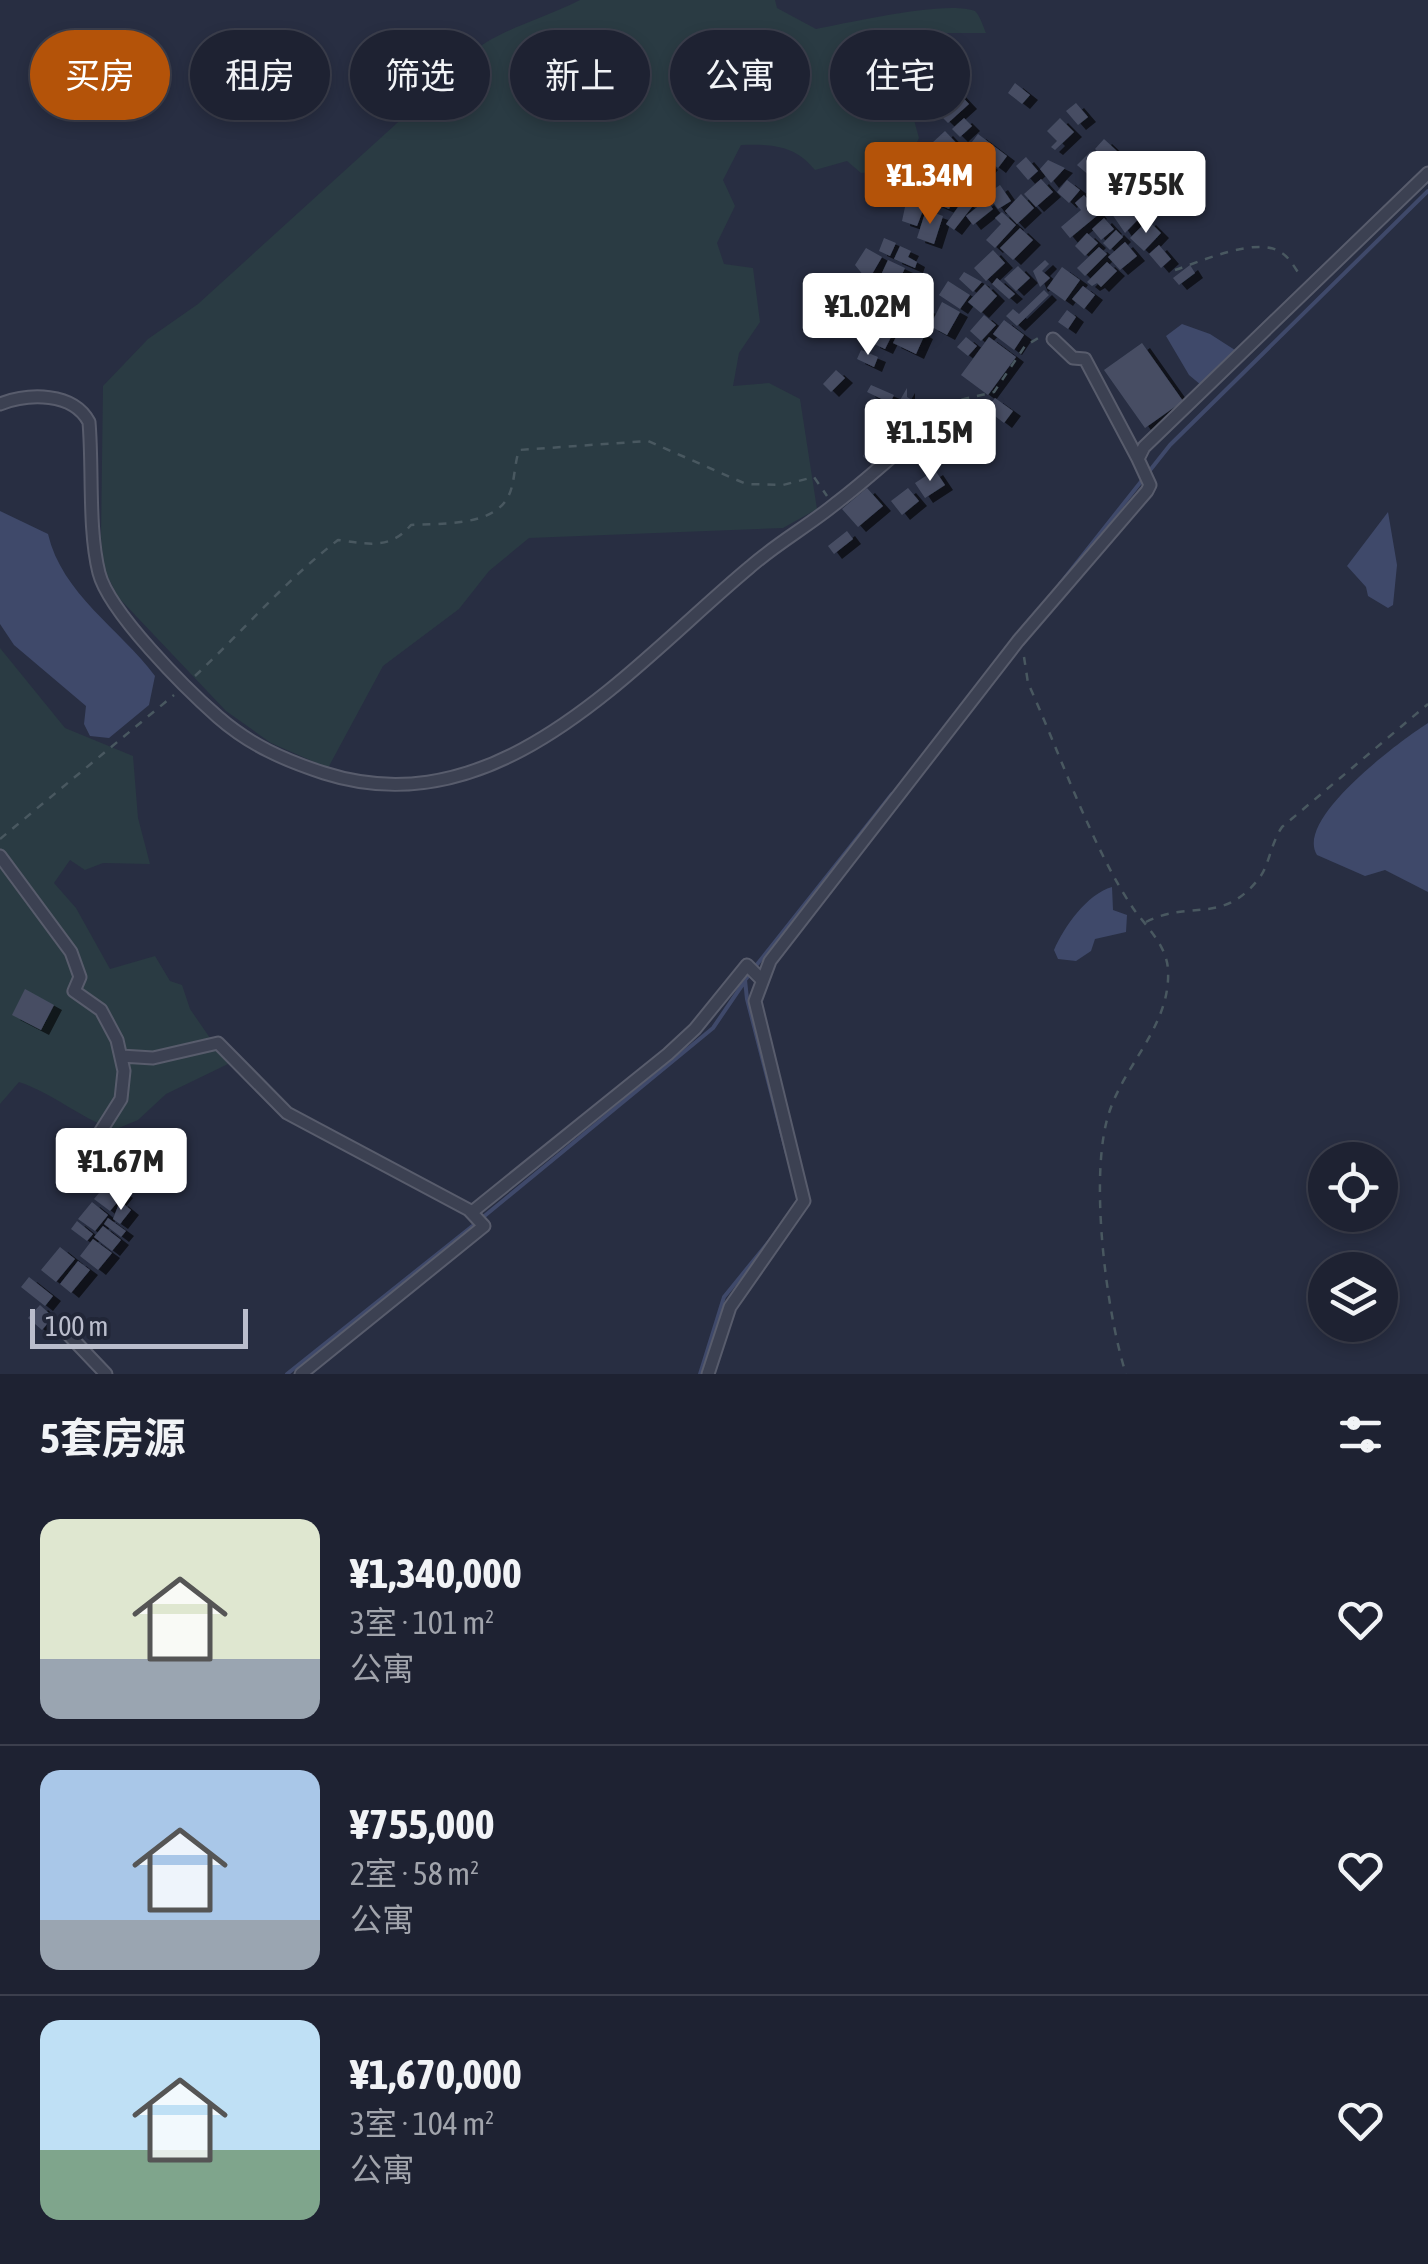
<!DOCTYPE html>
<html lang="zh">
<meta charset="utf-8">
<style>
:root{--surface:#1e2232;--page:#2b2f3e;--text:#f1f3f6;--muted:#a1a4ac;--line:#3c3f4d;--accent:#b45309}
body{margin:0;font-family:"Asap Condensed","Noto Sans SC",sans-serif;background:var(--page);color:var(--text);height:100vh;display:flex;flex-direction:column;font-size:38px;white-space:nowrap}
*{box-sizing:border-box;margin:0}
p{font-size:32px;color:var(--muted)}
.icon{flex:none;width:55px;height:55px;fill:none;stroke:currentColor;stroke-width:2;stroke-linecap:round;stroke-linejoin:round}
.map{position:relative;height:1374px;overflow:hidden}
.drawer{display:flex;flex-direction:column;background:var(--surface);flex:1}
.drawer>*{flex:none}
.guide{position:absolute;left:30px;top:30px;width:1370px;height:90px;display:flex;gap:20px}
.buttons{position:absolute;left:1308px;top:1142px;display:grid;gap:20px}
.buttons a{display:grid;place-items:center;width:90px;height:90px;border-radius:50%;background:var(--surface);box-shadow:0 5px 15px #0003,0 0 0 2px var(--line);font-size:50px}
.scale{position:absolute;left:30px;bottom:25px;width:218px;box-sizing:border-box;padding-left:10px;border:5px solid #babdcc;border-top:0;font-size:28px;line-height:35px;white-space:nowrap;color:#babdcc;-webkit-text-stroke:8px #212637;paint-order:stroke}
.price{position:absolute;translate:-50% -85px;padding:0 22px;border-radius:10px;background:#fff;color:#222;font-size:32px;line-height:65px;filter:drop-shadow(0 2px 5px #0008)}
.price::after{content:'';position:absolute;left:50%;top:60px;width:30px;height:22px;margin-left:-15px;background:inherit;clip-path:polygon(0 0,100% 0,50% 100%)}
.price.on{background:var(--accent);color:#fff}
ul{padding:0;list-style:none}
li{display:flex;align-items:center;gap:30px;height:250px;padding:0 40px}
li+li{border-top:2px solid var(--line)}
li span{display:grid;place-items:center;flex:none;width:280px;height:200px;border-radius:20px;color:#555}
li>.icon{margin-inline-start:auto}
span .icon{width:120px;height:120px;fill:#fffc;stroke-width:1}
li b{font-size:42px}
h2{display:flex;justify-content:space-between;align-items:center;height:120px;padding:0 40px;font-size:42px}
.chip{padding:0 35px;border-radius:45px;background:var(--surface);box-shadow:0 5px 15px #0003,0 0 0 2px var(--line);font-size:35px;line-height:90px}
.chip.on{background:var(--accent);color:#fff}
.map>svg:first-child{display:block}
.green{fill:#2a3b43}
.water{fill:#3f496a}
.lines{fill:none;stroke-linecap:round;stroke-linejoin:round}
.stream{stroke:#3f496a;stroke-width:4}
.building{fill:#474e64;filter:url(#shadow)}
.street-casing{stroke:#585c6c;stroke-width:15}
.path{stroke:#495860;stroke-width:2.5;stroke-dasharray:8 8;stroke-linecap:butt}
.street{stroke:#3c4152;stroke-width:11}
</style>
<div class="map">
<svg width="1428" height="1374" viewBox="0 0 1428 1374">
<defs>
<filter id="shadow"><feDropShadow dx="8" dy="5" stdDeviation="0" flood-color="#0009"/></filter>
</defs>
<rect width="100%" height="100%" fill="#282e42"/>
<path class="green" d="M580,0H775L777,8L816,29C852,22 947,0 975,11C980,16 983,26 986,33H935L903,42L894,76L909,102L919,138L904,169L861,173L847,161L815,170C795,145 772,144 741,145L723,180L735,206L717,243L724,264L753,268L760,322L739,353L733,386L769,383L800,399L817,509L783,528L529,538L489,571L459,609L383,666L328,768L271,743L226,711L118,597L104,569L101,537L103,386L148,339L198,304L440,84C485,29 522,29 580,0Z
M0,648L65,728L133,756L138,818L150,864L103,863L85,870L70,860L54,883L76,908L110,969L155,956L170,981L182,985L190,1009L228,1064L166,1094L138,1120L114,1130C79,1117 54,1094 19,1082L0,1104Z"/>
<path class="water" d="M1182,324L1210,334L1238,352L1201,385L1189,375L1166,336Z
M0,511L48,534C62,594 120,629 155,676L149,705L109,738L90,736L84,724L86,706L14,645L0,624Z
M1388,512L1397,565L1393,605L1388,608L1368,596L1366,587L1347,566Z
M1428,723V892L1385,870L1365,876L1317,855C1294,819 1400,741 1428,723Z
M1112,887L1113,910L1127,915L1126,932L1095,939L1091,951L1076,961L1058,959L1054,950C1064,927 1087,894 1112,887Z"/>
<g class="lines">
<path class="stream" d="M1060,584L1170,445L1428,191
M755,967L892,794
M749,975L745,980L747,999L787,1154
M482,1218L713,1028L745,981
M287,1374L475,1224
M700,1374L724,1297L771,1239"/>
</g>
<path class="building" d="M1015,83L1030,95L1022,104L1008,93Z
M935,86L944,94L933,106L924,98Z
M955,89L969,104L948,123L934,109Z
M1076,103L1088,117L1078,125L1066,111Z
M964,118L972,126L960,137L952,129Z
M1060,118L1074,132L1055,150L1051,147L1057,141L1047,131Z
M945,131L960,147L932,172L918,156Z
M978,134L1007,156L998,168L969,146Z
M1104,139L1118,152L1108,162L1095,149Z
M1091,151L1104,163L1091,177L1077,165Z
M974,152L990,165L981,176L965,164Z
M958,156L967,171L961,177L949,167Z
M1026,157L1038,171L1028,180L1016,166Z
M1048,160L1065,168L1051,183L1040,169Z
M1110,166L1128,182L1115,197L1097,181Z
M888,177H899L898,193L887,192Z
M909,178L933,186L928,200L904,192Z
M1041,179L1053,192L1036,207L1024,194Z
M1067,180L1080,190L1069,203L1057,192Z
M1000,185L1011,201L998,209L987,194Z
M1097,185L1108,196L1098,206L1086,195Z
M940,187L956,194L949,209L933,202Z
M1021,194L1034,208L1017,224L1005,211Z
M1131,194L1147,210L1125,233L1112,214Z
M1084,195L1099,214L1070,238L1061,227L1081,210L1075,203Z
M907,198L925,205L917,226L902,221Z
M963,200L972,207L954,230L946,224Z
M986,200L993,209L973,225L966,216Z
M926,210L943,216L934,244L917,238Z
M1002,212L1016,225L995,248L986,240L1001,224L995,218Z
M1104,218L1114,229L1101,240L1092,229Z
M1148,220L1161,233L1144,251L1130,238Z
M1020,228L1033,240L1013,260L1000,248Z
M1116,230L1123,237L1110,250L1103,243Z
M1087,233L1098,243L1085,256L1075,246Z
M884,238L896,243L890,256L879,251Z
M1125,242L1137,256L1120,270L1108,257Z
M1159,245L1171,259L1161,268L1149,254Z
M900,246L911,251L908,257L917,262L915,268L894,259Z
M1099,247L1107,254L1085,276L1077,268Z
M866,248L882,257L868,281L855,265Z
M993,250L1005,263L986,281L974,268Z
M888,260L905,268L892,296L875,288Z
M1045,260L1049,264L1042,271L1050,278L1040,287L1033,271Z
M1107,262L1117,271L1101,287L1097,283L1092,286L1087,282Z
M1190,265L1195,273L1179,285L1173,278Z
M1018,266L1030,278L1016,291L1004,279Z
M1062,267L1080,280L1065,301L1047,288Z
M964,272L982,282L973,292L959,279Z
M909,273L925,280L920,292L903,286Z
M997,278L1015,294L1009,299L992,284Z
M948,281L970,295L960,309L939,295Z
M985,284L997,296L981,313L968,302Z
M1083,286L1095,295L1084,309L1072,299Z
M1044,290L1049,295L1017,326L1006,316L1013,309L1019,314Z
M898,299L910,302L906,318L894,315Z
M942,302L960,312L947,335L930,326Z
M917,304L932,311L924,326L910,319Z
M1067,310L1076,317L1068,329L1058,322Z
M984,315L996,325L981,341L970,331Z
M1004,320L1024,335L1014,350L993,334Z
M883,321L896,327L885,349L872,343Z
M903,323L925,334L916,354L893,343Z
M966,337L977,346L968,356L957,347Z
M989,337L1016,357L988,395L961,375Z
M1142,343L1183,401L1145,428L1104,370Z
M861,350L878,357L874,367L857,359Z
M836,370L845,378L831,392L823,384Z
M871,385L894,395L890,403L867,392Z
M907,388V397L919,404L910,419L904,415L910,406L905,403L900,411L895,409Z
M995,398L1013,411L1004,423L986,409Z
M966,401L978,410L962,439L943,425Z
M880,433L894,442L888,451L874,441Z
M872,446L882,456L872,465L863,456Z
M935,470L945,485L925,498L915,483Z
M867,488L883,506L858,527L842,509Z
M908,488L919,501L902,515L891,501Z
M847,531L853,539L834,554L828,546Z
M25,989L54,1005L41,1030L12,1015Z
M109,1181L125,1193L110,1211L94,1199Z
M120,1201L131,1210L120,1224L113,1219Z
M92,1202L108,1215L95,1231L78,1219Z
M108,1218L126,1231L121,1237L104,1224Z
M77,1221L93,1234L87,1241L71,1229Z
M103,1226L121,1240L112,1251L94,1237Z
M93,1239L112,1253L98,1270L80,1256Z
M60,1247L75,1259L56,1282L41,1270Z
M78,1261L90,1270L71,1293L60,1284Z
M29,1277L53,1296L45,1306L21,1287Z
M40,1305L53,1317L42,1330L28,1318Z"/>
<g class="lines">
<defs>
<path id="street" d="M1053,339L1073,358L1085,359L1138,459
M0,404C29,393 73,392 89,422C93,469 88,529 99,573C109,612 186,689 218,717C250,745 284,760 324,773C499,829 631,666 750,567C776,544 808,526 835,504C863,483 889,459 916,436
M0,856L71,952L80,977L74,991L101,1010L117,1040L124,1071L121,1099L87,1153
M121,1056L153,1058L218,1043L287,1113L469,1210L484,1226L301,1374
M472,1212L668,1054L695,1029L747,965L761,979
M66,1332L106,1374
M708,1374L730,1307L804,1201L755,1001L770,961L1018,641L1147,491L1150,485L1138,459L1144,447L1428,173"/>
</defs>
<use href="#street" class="street-casing"/>
<path class="path" d="M1175,270C1200,262 1258,235 1282,253C1290,258 1296,270 1302,278
M924,427L947,403L994,392L1025,346L1040,337
M1024,657L1028,683C1060,753 1092,849 1135,911C1148,928 1167,947 1168,970C1171,1024 1126,1063 1110,1110C1088,1171 1106,1312 1126,1374
M195,676C243,631 286,580 338,540C368,544 390,550 411,525C440,523 492,527 508,497C515,484 514,465 519,450L648,441L746,484L783,485L814,477L827,496
M0,839L174,695
M1146,922C1191,899 1223,926 1260,877C1269,865 1271,843 1282,827L1428,704"/>
<use href="#street" class="street"/>
</g>
</svg>
<div class="buttons">
<a><svg class="icon" aria-label="locate" viewBox="0 0 24 24"><circle cx="12" cy="12" r="6"/><path d="M12 2v4M12 18v4M2 12h4M18 12h4"/></svg></a>
<a><svg class="icon" aria-label="layers" viewBox="0 0 24 24"><path d="M12 4l9 5-9 5-9-5zM3 14l9 5 9-5"/></svg></a>
</div>
<div class="scale">100 m</div>
<b class="price on" style="left:930px;top:227px">¥1.34M</b>
<b class="price" style="left:1146px;top:236px">¥755K</b>
<b class="price" style="left:868px;top:358px">¥1.02M</b>
<b class="price" style="left:930px;top:484px">¥1.15M</b>
<b class="price" style="left:121px;top:1213px">¥1.67M</b>
<div class="guide">
<a class="chip on">买房</a>
<a class="chip">租房</a>
<a class="chip">筛选</a>
<a class="chip">新上</a>
<a class="chip">公寓</a>
<a class="chip">住宅</a>
</div>
</div>
<section class="drawer">
<h2>5套房源<svg class="icon" aria-label="filters" viewBox="0 0 24 24"><path d="M4 7h16M4 17h16"/><circle cx="9" cy="7" r="2"/><circle cx="15" cy="17" r="2"/></svg></h2>
<ul>
<li><span style="background:linear-gradient(#dfe7d0 70%,#9aa5b1 0)"><svg class="icon" aria-label="home" viewBox="0 0 24 24"><path d="M3 11l9-7 9 7M6 9v11h12V9"/></svg></span><div><b>¥1,340,000</b><p>3室 · 101 m²</p><p>公寓</p></div><svg class="icon" aria-label="heart" viewBox="0 0 24 24"><path d="M12 20l-8-8c-3-5 5-10 8-4 3-6 11-1 8 4z"/></svg></li>
<li><span style="background:linear-gradient(#a9c7e8 75%,#9aa5b1 0)"><svg class="icon" aria-label="home" viewBox="0 0 24 24"><path d="M3 11l9-7 9 7M6 9v11h12V9"/></svg></span><div><b>¥755,000</b><p>2室 · 58 m²</p><p>公寓</p></div><svg class="icon" aria-label="heart" viewBox="0 0 24 24"><path d="M12 20l-8-8c-3-5 5-10 8-4 3-6 11-1 8 4z"/></svg></li>
<li><span style="background:linear-gradient(#bfe0f5 65%,#7fa58c 0)"><svg class="icon" aria-label="home" viewBox="0 0 24 24"><path d="M3 11l9-7 9 7M6 9v11h12V9"/></svg></span><div><b>¥1,670,000</b><p>3室 · 104 m²</p><p>公寓</p></div><svg class="icon" aria-label="heart" viewBox="0 0 24 24"><path d="M12 20l-8-8c-3-5 5-10 8-4 3-6 11-1 8 4z"/></svg></li>
</ul>
</section>
